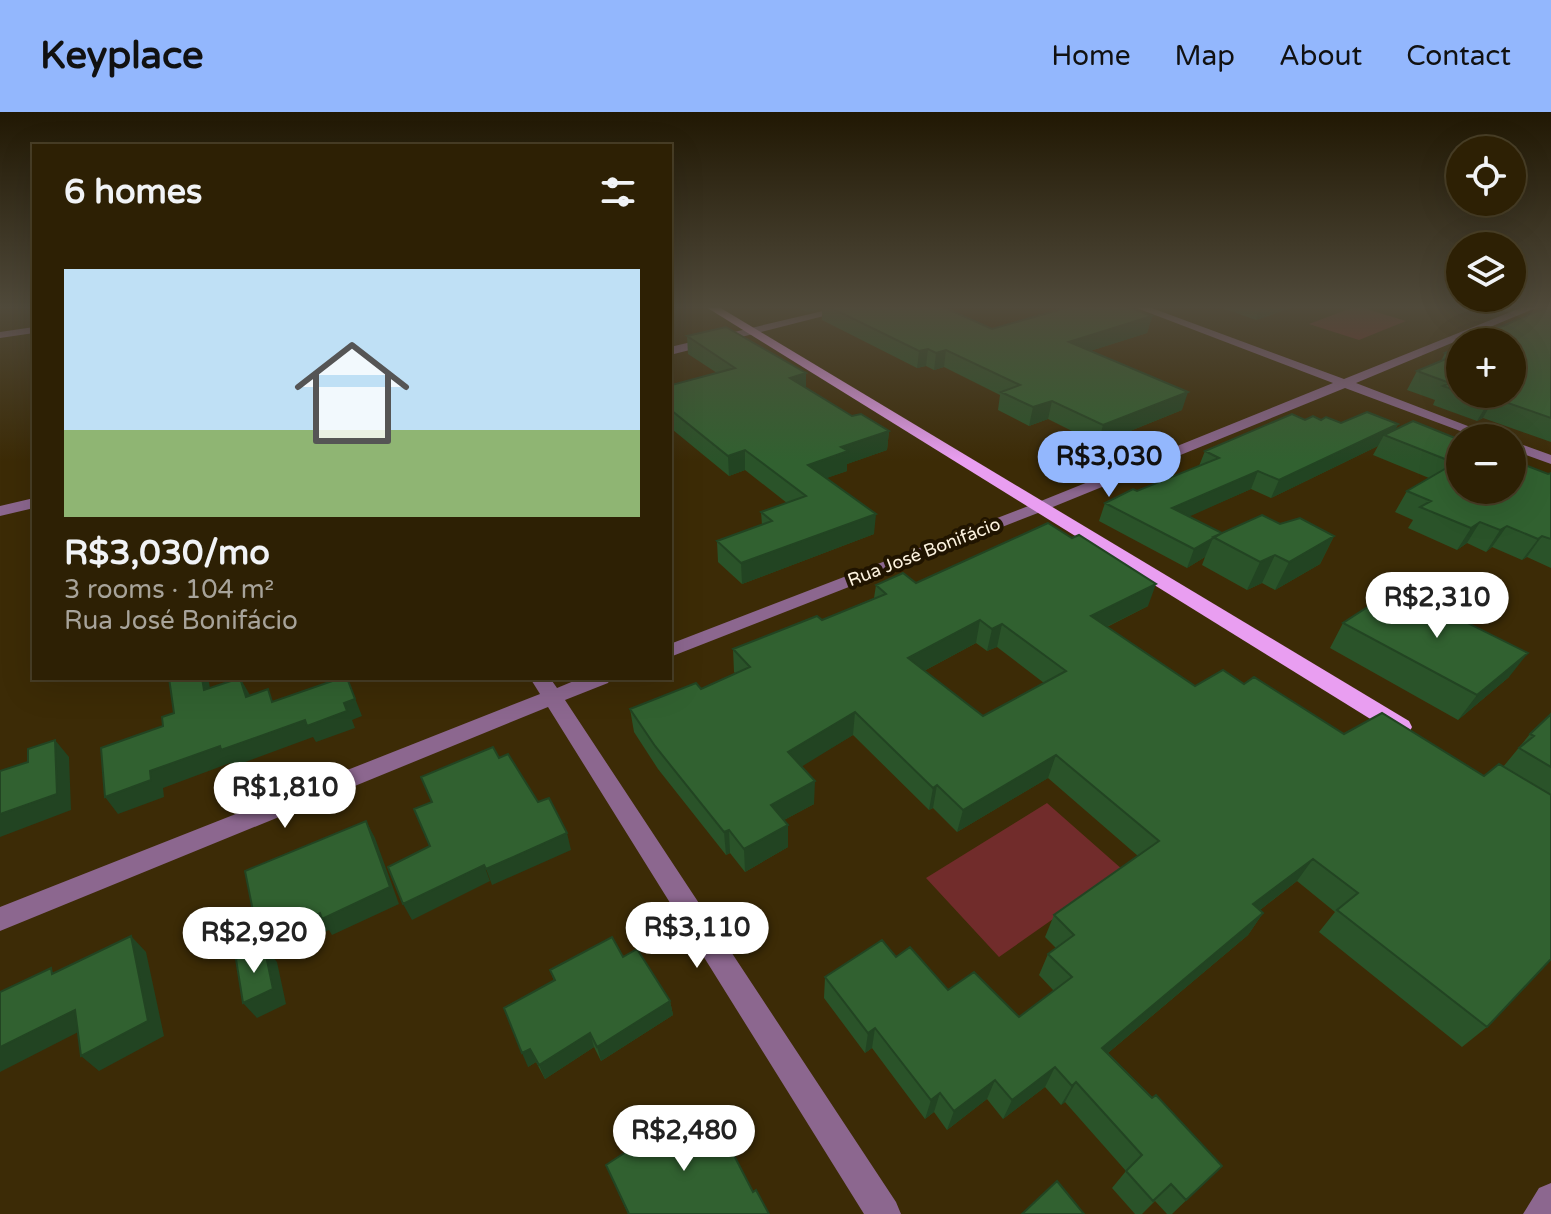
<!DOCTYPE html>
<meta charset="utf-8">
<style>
:root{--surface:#2d2004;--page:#35280e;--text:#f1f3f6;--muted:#a7a39a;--line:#483e26;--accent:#93b7fd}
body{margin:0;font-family:"Varela Round",sans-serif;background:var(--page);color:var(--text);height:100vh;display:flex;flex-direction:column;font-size:30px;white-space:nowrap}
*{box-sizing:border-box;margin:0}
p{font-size:26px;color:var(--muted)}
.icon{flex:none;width:44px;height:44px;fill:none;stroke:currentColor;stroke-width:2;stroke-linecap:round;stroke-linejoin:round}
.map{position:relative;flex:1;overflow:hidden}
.sheet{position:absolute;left:32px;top:32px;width:640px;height:536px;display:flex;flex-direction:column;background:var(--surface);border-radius:0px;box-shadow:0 8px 32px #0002,0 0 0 2px var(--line)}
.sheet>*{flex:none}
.controls{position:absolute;left:1446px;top:24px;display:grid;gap:16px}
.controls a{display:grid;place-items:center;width:80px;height:80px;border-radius:50%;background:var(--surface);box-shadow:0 8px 32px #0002,0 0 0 2px var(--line);font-size:40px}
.price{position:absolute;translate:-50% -68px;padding:0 18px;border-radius:28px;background:#fff;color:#222;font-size:26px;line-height:52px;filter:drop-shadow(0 2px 4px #0008)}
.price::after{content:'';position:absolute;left:50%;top:48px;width:24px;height:18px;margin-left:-12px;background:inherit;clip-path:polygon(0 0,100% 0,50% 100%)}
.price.on{background:var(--accent);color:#111}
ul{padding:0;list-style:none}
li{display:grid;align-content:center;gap:16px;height:424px;padding:0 32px}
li+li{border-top:2px solid var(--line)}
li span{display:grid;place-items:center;height:248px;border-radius:0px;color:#555}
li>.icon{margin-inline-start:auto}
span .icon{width:144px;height:144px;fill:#fffc;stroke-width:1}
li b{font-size:34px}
h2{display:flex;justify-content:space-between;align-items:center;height:96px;padding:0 32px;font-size:34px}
header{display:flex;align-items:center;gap:48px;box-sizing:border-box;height:112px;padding:0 40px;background:var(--accent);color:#111}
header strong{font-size:38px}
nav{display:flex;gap:44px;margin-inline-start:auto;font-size:28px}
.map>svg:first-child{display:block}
.green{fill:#712c2b}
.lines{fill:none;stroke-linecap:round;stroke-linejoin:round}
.minor{fill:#8c678f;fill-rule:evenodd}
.major{fill:#e99ef1;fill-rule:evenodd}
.wall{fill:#2a5329;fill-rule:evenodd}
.shaded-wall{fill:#242}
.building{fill:#316130;stroke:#242;stroke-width:2;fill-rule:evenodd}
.labels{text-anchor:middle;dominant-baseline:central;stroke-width:8;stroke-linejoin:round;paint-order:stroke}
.far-street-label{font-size:18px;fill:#fdf3df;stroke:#201400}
</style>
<header>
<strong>Keyplace</strong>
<nav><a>Home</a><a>Map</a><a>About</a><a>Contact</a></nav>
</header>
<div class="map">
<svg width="1551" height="1102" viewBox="0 0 1551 1102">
<rect width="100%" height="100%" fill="#3c2b06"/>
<path class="green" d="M1354,195H1360L1406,209L1359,228L1309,212Z
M1047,691L1123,758L999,845L926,766Z"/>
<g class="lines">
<path class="minor" d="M840,195H859L670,243V235Z
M1134,195H1149L1344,267L1523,195H1538L1356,271L1499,326H1479L1345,276L1043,399L670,545V532L1031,393L1333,271Z
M34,215V221L0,226V220Z
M1512,329L1551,343V352L1512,338Z
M34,386V396L0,404V394Z
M530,566H550L557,576L581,566H611L608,571L565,588L896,1090L901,1102H864L548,595L0,819V795L540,582Z
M1551,1071V1102H1523L1539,1076Z"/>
<path class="major" d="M706,195H719L1409,609L1412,615L1409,621H1393Z"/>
</g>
<path class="wall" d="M797,195H943L992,217L1067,196L1066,195H1128L1152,204L1147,221L1090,239L1182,298L1098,332L1048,307L1029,314L998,298L1000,283L944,255L934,258L926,254L917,256L822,208V196L807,200Z
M1219,195H1293L1256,208Z
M1551,195V330L1483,306L1477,309L1433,293L1435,288L1407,278L1417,259L1441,249L1445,241L1460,235V282H1512L1482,225L1484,222Z
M687,224L806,276L852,304L889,319L887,338L847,352V359L826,366L874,422L742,472L718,450L717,429L762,413L761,400L787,391L745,358L729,364L673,318L670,319V271L672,273L717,261L688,242Z
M1305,308H1321L1341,311L1398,312L1395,318L1548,362L1551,361V456L1527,445L1522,448L1492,435L1486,440L1467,431L1457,438L1408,416L1413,408L1395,400L1407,379L1429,366L1373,343L1378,334L1271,386L1251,377L1189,404L1222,421L1280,412L1334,424L1320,452L1275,478L1262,471L1247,478L1202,453L1205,445L1187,456L1099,409L1105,391L1137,379L1199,354L1205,339Z
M916,471L1148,494L1107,515L1195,574L1244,572L1344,622L1484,664L1503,655L1530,622L1551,602V847L1487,915L1462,935L1319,820L1335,800L1297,769L1260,798L1263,801L1248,823L1108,941L1222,1054L1172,1102H1167L1155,1089L1142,1102H1135L1112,1076L1126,1059L1065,990L1061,993L1045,975L1003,1007L987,987L947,1018L934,1000L925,1007L872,936L865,941L824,886L825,865L896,845L948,878L1019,905L1054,879L1039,863L1048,842L1056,836L1045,825L1054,803L1138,744L1048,666L957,720L933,696L929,698L853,623L801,654L814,692L784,708L788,735L745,760L730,741L726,743L658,657L634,620L630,597L701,577L735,561L734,560L733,537L822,508L874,486L876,473ZM976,531L987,539L997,535L1044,571L983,604L924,559Z
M1343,511L1509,565L1458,608L1330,536Z
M623,845L670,889L673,903L601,949L594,935L545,967L536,950L528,955L554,869L550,858Z
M700,1009L769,1102H628L606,1053Z"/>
<path class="shaded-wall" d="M750,195H765L750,198Z
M807,195H822V196L807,200Z
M1260,195H1293L1256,208Z
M1152,204L1147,221L1065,247L1069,230Z
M928,237L926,254L917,256L919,239Z
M946,238L944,255L934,258L936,241Z
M806,261V279L790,266Z
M1188,280L1182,298L1098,332L1103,313Z
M1494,286L1483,306L1477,309L1489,289Z
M1052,289L1048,307L1029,314L1033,295Z
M672,299L673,318L670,319V300Z
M1398,312L1391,325L1384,323L1378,334L1271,386L1279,368Z
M889,319L887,338L847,352V359L807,373L808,353L841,335Z
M745,338V358L729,364L728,344Z
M1258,359L1251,377L1166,415L1172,396Z
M876,402L874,422L742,472L741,451Z
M1480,410L1467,431L1457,438L1471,416Z
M1507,414L1492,435L1486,440L1500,418Z
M1334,424L1320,452L1275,478L1289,450Z
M1542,424L1527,445L1522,448L1538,427Z
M1213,426L1205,445L1187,456L1194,437Z
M1275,443L1262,471L1247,478L1260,450Z
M1156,472L1148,494L1084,526L1091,504Z
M980,508L976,531L905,569L908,546Z
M1002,512L997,535L987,539L992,517Z
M1528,541L1509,565L1458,608L1477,583Z
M202,566H208L214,595L204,578Z
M240,566L250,583L246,585Z
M347,566L362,604L352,608L355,616L316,630L313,625L232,655L230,651L163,676L164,685L118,702L105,685L150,659L344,591Z
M855,600L853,623L788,663V640Z
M55,628L69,645L71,698L0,725V702Z
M1056,643L1048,666L957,720L963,698Z
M815,669L814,692L771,715V693Z
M937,673L933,696L929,698L933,676Z
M366,709L375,726L399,792L332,823L329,818L272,844L277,850L286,892L257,906L243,891L265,836L259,829Z
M788,713V735L745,760L744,737Z
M729,718L730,741L726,743L724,720Z
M567,721L571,738L492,773L486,757Z
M1313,747L1297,769L1238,815L1253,792Z
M484,753L490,769L412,808L403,792Z
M1263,801L1248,823L1090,956L1102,936Z
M131,824L146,840L164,924L99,959L81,944Z
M670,889L673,903L601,949L597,935Z
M75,898L92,913L0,960V935Z
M875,916L872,936L865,941L868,921Z
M590,921L594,935L545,967L539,953Z
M530,937L536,950L528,955L522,941Z
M1055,955L1045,975L1003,1007L1012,988Z
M995,968L987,987L947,1018L954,999Z
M1076,970L1065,990L1061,993L1072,974Z
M940,981L934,1000L925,1007L931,988Z"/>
<path class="building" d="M829,195H943L992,217L1069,195H1128L1152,204L1069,230L1188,280L1103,313L1052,289L1033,295L1001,280L1020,273L946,238L936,241L928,237L919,239Z
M1547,195H1551V306L1494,286L1489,289L1466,282H1512V230H1470L1487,223L1484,222Z
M726,215L806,261L790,266L852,304L861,302L889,319L841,335L848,339L808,353L876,402L741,451L717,429L772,409L761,400L806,384L745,338L728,344L672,299L670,300V271L672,273L735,256L687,224Z
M1460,235V280L1443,274L1450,271L1417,259L1453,244L1445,241Z
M1367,300L1398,312L1279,368L1258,359L1172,396L1222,421L1194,437L1105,391L1133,377L1137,379L1219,346L1205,339L1292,302L1305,308L1313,304L1321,308L1326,305L1341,311Z
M1413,309L1460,328V378H1512V348L1548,362L1551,361V427L1542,424L1538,427L1507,414L1500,418L1480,410L1471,416L1420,395L1431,389L1407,379L1455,351L1384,323Z
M1262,403L1280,412L1300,406L1334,424L1289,450L1275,443L1260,450L1213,425Z
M1048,411L1072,426L1079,423L1156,472L1091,504L1195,574L1223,558L1244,572L1254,565L1344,622L1382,601L1484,664L1499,652L1551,683V847L1487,915L1337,798L1358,781L1313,747L1253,792L1263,801L1102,936L1152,986L1156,983L1222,1054L1186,1088L1171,1072L1153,1089L1126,1059L1142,1043L1076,970L1072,974L1055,955L1012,988L995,968L954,999L940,981L931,988L875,916L868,921L825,865L882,828L896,845L910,835L948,878L974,860L1019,905L1072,865L1048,842L1074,823L1054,803L1159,729L1056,643L963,698L937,673L933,676L855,600L788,640L815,669L771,693L788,713L744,737L729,718L724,720L655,634L630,597L696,571L701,577L750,555L733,537L817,504L822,508L886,482L876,473L903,461L916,471ZM980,508L992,517L1002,512L1066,559L983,604L908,546Z
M1397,476L1528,541L1477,583L1343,511Z
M169,566H202L204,578L240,566L246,585L268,577L272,590L341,566H347L355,587L344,591L347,599L307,614L305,608L221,638L220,634L150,659L151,668L105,685L101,636L163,614L162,605L174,601Z
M1551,602V655L1519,636L1534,624L1530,622Z
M55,628L57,682L0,702V659L28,650V637Z
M493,635L499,646L508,642L538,690L549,686L567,721L486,757L484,753L403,792L388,755L430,734L414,697L432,690L421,665Z
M366,709L390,775L322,807L320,801L259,829L245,759Z
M131,824L148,909L81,944L75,898L0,935V880L51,856L52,862Z
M612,825L623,845L637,837L670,889L597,935L590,921L539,953L530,937L522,941L504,896L555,868L550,858Z
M264,834L273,877L243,891L236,847Z
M693,996L700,1009L712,1001L753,1080L756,1078L769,1102H629L606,1053Z
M1057,1069L1084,1102H1022Z"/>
<linearGradient id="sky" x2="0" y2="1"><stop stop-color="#211803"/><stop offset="0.56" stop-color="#504a3b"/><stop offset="1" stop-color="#504a3b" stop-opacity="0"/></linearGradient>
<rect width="1551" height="349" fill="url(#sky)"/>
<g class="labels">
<g class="far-street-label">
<text transform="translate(924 440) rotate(-21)">Rua José Bonifácio</text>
</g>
</g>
</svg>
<div class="controls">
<a><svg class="icon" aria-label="locate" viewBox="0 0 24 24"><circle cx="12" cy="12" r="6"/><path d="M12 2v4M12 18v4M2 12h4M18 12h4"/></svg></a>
<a><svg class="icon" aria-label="layers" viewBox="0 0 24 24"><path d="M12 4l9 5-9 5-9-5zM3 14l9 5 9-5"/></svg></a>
<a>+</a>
<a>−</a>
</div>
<b class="price on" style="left:1109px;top:387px">R$3,030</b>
<b class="price" style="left:1437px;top:528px">R$2,310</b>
<b class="price" style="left:285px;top:718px">R$1,810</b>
<b class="price" style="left:697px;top:858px">R$3,110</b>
<b class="price" style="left:254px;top:863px">R$2,920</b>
<b class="price" style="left:684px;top:1061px">R$2,480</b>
<section class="sheet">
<h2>6 homes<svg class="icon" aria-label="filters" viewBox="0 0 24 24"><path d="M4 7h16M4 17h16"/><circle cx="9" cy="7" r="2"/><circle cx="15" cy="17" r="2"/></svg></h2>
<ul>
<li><span style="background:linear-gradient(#bfe0f5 65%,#8fb573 0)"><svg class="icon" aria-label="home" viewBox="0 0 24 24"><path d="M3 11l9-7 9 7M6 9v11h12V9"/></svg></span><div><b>R$3,030/mo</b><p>3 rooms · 104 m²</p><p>Rua José Bonifácio</p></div></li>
</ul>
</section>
</div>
